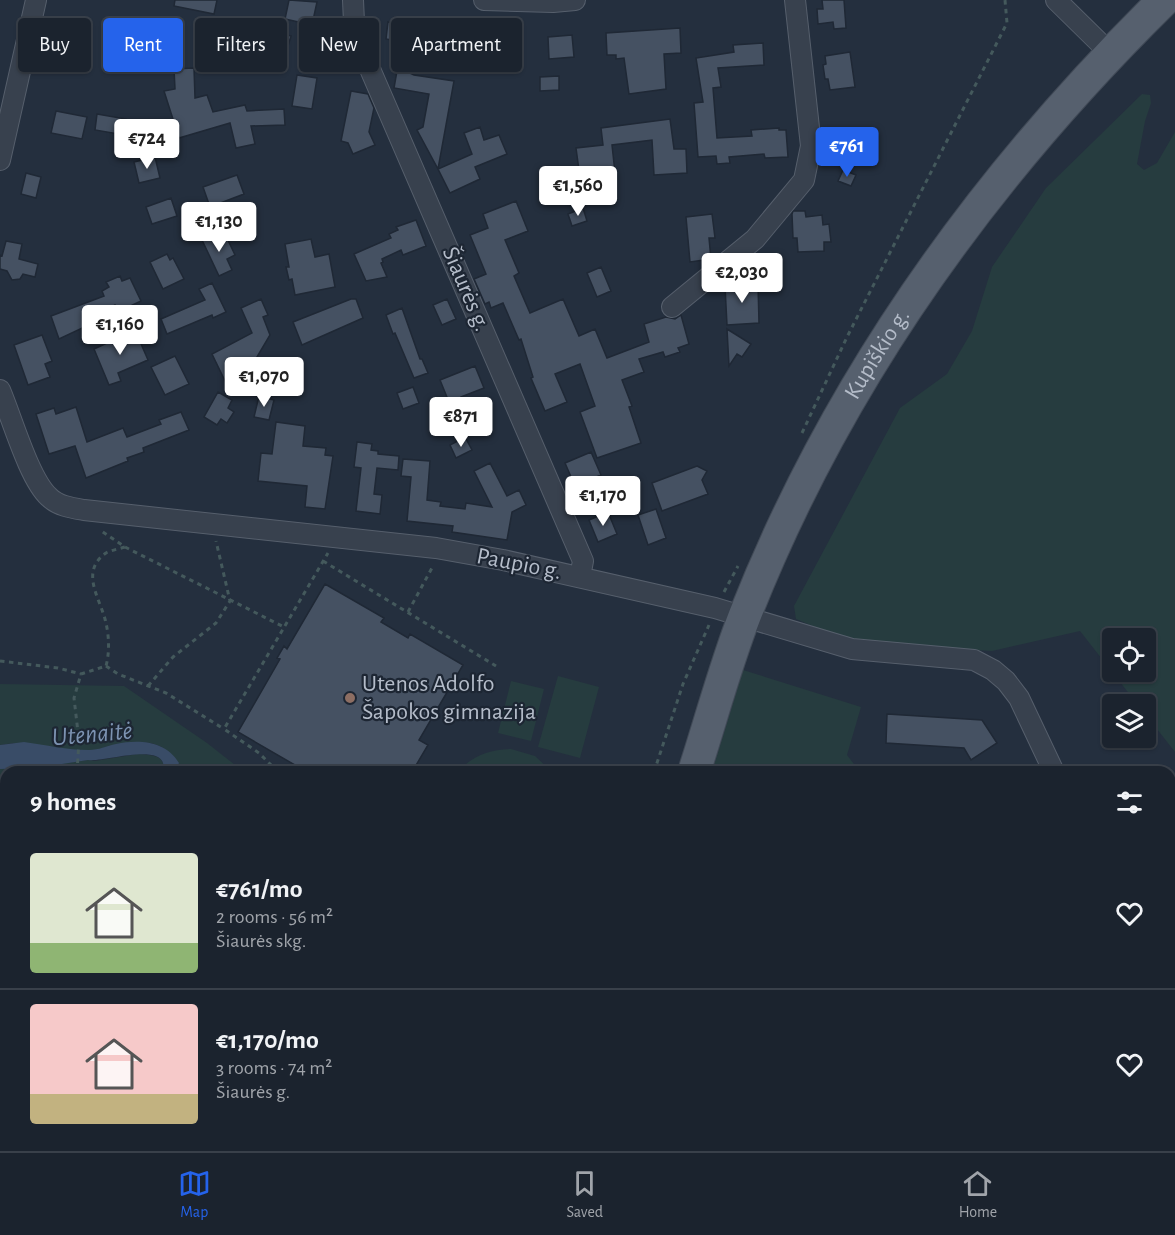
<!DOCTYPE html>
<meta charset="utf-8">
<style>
:root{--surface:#1b232e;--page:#242b36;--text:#f1f3f6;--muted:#a0a4aa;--line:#39404a;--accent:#2563eb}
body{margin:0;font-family:"Alegreya Sans",sans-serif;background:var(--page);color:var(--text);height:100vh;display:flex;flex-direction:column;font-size:22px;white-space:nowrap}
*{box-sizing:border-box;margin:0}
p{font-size:20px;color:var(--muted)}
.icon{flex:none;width:33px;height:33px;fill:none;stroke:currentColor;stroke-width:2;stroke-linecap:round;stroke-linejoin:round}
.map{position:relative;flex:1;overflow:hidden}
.drawer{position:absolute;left:0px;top:766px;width:1176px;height:386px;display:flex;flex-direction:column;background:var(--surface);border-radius:18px 18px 0 0;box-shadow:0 2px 4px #0004,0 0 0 2px var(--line)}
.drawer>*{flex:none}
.hud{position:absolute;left:18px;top:18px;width:600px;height:54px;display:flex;gap:12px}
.controls{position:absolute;left:1102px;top:628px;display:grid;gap:12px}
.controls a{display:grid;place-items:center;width:54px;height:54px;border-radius:6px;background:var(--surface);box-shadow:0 2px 4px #0004,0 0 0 2px var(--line);font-size:30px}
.price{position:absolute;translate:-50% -51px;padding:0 14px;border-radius:6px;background:#fff;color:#222;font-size:20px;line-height:39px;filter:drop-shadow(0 2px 3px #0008)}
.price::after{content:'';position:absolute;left:50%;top:36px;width:18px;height:14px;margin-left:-9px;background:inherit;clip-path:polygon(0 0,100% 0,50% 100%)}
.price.active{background:var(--accent);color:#fff}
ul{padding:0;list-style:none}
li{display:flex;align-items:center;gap:18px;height:150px;padding:0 30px}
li+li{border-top:2px solid var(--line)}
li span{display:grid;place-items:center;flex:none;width:168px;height:120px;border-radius:6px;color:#555}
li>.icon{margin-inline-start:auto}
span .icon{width:72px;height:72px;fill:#fffc;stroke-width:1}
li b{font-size:26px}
h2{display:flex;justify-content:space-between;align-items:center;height:72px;padding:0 30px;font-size:26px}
.chip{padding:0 21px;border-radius:6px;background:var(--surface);box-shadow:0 2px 4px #0004,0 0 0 2px var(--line);font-size:21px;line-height:54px}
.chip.active{background:var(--accent);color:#fff}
.dock{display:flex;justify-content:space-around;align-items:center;height:84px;border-top:2px solid var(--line);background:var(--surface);font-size:16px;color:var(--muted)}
.dock a{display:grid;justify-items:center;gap:3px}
.dock .active{color:var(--accent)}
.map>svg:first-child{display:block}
.green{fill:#263c3f;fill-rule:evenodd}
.water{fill:#394c67}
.building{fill:#455162;stroke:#1f2835;stroke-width:1.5}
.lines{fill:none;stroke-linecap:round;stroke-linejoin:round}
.street-casing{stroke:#565f6c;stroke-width:22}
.primary-casing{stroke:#414a57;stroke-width:34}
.path{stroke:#44595c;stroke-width:3;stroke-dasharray:4.5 4.5;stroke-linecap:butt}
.street{stroke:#38414e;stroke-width:20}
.primary{stroke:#56606e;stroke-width:32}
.education-dot{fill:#8d6e63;stroke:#1d2633;stroke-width:2}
.labels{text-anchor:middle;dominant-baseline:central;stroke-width:4.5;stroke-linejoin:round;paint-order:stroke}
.street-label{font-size:24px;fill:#b4bcc9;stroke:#1d2633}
.poi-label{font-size:24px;fill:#b4bcc9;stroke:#1d2633;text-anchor:start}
.water-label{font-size:26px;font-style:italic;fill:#7c92b1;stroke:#1d2633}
</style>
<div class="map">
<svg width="1175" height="1151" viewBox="0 0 1175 1151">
<rect width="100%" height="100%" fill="#242f3e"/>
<path class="green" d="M1142,94L1150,95L1151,103L1145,121L1137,164L1144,170L1157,163L1175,132V752L1146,715V705H1138L1080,631L992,651L887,645L861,646L796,619L794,606L900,408L947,374L972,331L992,267L1046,188ZM1113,639H1146V672H1113Z
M743,670L861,707L847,755L860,772H712Z
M558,676L599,687L580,758L538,747Z
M511,681L544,689L531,741L498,733Z
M0,684L124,686L207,743L244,772H174L177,768C172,758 169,749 157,745C135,737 115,748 93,750C62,754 31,738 0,745Z
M511,749L535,756L552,772H457C473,756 488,750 511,749Z
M138,754C151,755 167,755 163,772H6V977H0V769L36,767L88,760L95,761Z
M314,1146H484L493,1151H319Z
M516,1146H576L574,1151H529Z
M618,1146H969L971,1151H617Z"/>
<path class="water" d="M24,742C46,745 67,750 89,750C98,750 107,746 116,744C139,739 166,741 179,763L174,772H163C171,739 103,763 88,760L36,768L0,769V745Z
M1170,802L1175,803V898L1170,899Z"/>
<path class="building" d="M175,0H217L214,14L174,6Z
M289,0L317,2L312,25L285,19Z
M822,0H844L846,28L834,29L833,22L818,24L817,9H823Z
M394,17L406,18L405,25L418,26L416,44L386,39L388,22L393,23Z
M130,23L147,26L145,39L128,37Z
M680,28L681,53L664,54L666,89L629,94L624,58L616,59V55H607L606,33Z
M271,31L291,36L287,49L268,44Z
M59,32L86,38L81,61L55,55Z
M572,35L574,57L549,59L548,37Z
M451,36L483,39L480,66L448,63Z
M117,37L135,42L129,65L111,60Z
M763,43L764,65L718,68L721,87L713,88L717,138L752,136L751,130L779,128V130H786L788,157L765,158L764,154L729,157L730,163L717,164L716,156L698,157L694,103L703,102L696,58L734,52L733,45Z
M850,52L855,87L830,90L828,79H825L823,65L826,64L825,56Z
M398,65L411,68L410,73L414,75L454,81L438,169L417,130L423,127L429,94L394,88Z
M194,68L195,98L207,95L213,112L245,105L247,111L284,109L285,125L251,126L255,144L236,148L230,123L179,138L164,91L175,89L174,69Z
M297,75L317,78L312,109L292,106Z
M559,76V90L540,91V77Z
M351,91L368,94L374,108L369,132L375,145L353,154L348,143L341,141Z
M56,111L87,117L82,139L51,133Z
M97,114L126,119L124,135L95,130Z
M670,119L674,149H686L687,173L654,175L652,140L612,145L616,182L581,185L576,148L603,145L601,128Z
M480,127L484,140L499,135L507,154L475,167L480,179L450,193L438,169L472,154L464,133Z
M155,157L160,178L139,183L134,162Z
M843,170L856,175L851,186L838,181Z
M26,173L41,177L36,198L21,194Z
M237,175L244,194L210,207L203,187Z
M171,198L177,216L152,224L146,207Z
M516,201L528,231L505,240L519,273L514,276L530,313L563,299L579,336L595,329L607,358L649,342L644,324L666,317L675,319L681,315L689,344L678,348L680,352L665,357L663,352L639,359L644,372L622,380L632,406L629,407L641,443L597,458L580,412L595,406L580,364L555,374L567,402L545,411L531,378L533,377L521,339L519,340L503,303L491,308L489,302L485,304L474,279L486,274L470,235L488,228L483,214Z
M583,208L587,221L572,226L568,214Z
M793,211H805L806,217L822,215L823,225L829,224L831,242H824V251L798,252L797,238H793L792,214Z
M712,214L715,238H709L711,259L690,262L686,217Z
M416,220L426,246L403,255L401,250L382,259L383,262L381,263L387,277L366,281L354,254L391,238L389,234L398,230L396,227Z
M216,234L219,240L226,236L235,255L227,259L232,270L219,276L202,240Z
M311,239L315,257L329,254L335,287L295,295L292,279L289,280L286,267H289L285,244Z
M6,241L22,244L19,259L38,264L35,277L23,274L20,279L12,280L7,271L0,269V255L2,256Z
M167,254L170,260L173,258L184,279L163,289L150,262Z
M601,267L611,291L597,297L587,273Z
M120,276L122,281L130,278L141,301L118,312L115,305L88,318L91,324L59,339L51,316L104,296L102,291L109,287L106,282Z
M212,283L226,312L213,318L212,315L167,334L161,319L205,300L199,289Z
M758,284L759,323L727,325L725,286Z
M261,299L268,315L263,317L270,335L251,367L237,373L240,379L227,385L212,354L252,333L241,308Z
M351,299H356L363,318L302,345L293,322Z
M447,299L456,319L442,325L433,305Z
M402,308L420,359H422L428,373L414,378L395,333L393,334L386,315Z
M727,329L751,344L742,357L737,354L729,366Z
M135,330L148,360L118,373L121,381L109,385L94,349Z
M42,335L52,361L45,364L50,377L28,385L14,345Z
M175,356L189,384L165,395L151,367Z
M475,366L484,388L461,397L467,413L439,423L431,409L449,402L440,380Z
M413,387L419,403L403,409L397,393Z
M218,392L232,400L228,408L234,412L227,423L221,419L217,425L204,417Z
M259,396L274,400L269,420L254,417Z
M76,407L87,442L123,428L127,437L161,424L159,420L181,412L189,430L143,448L144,452L127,458L128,461L86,478L75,446L49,454L36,414L54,408L56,414Z
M276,422L305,426L303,446L326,448L325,455L333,456L325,509L305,507L307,486L258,481L261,453L272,454Z
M465,437L472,450L456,458L450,445Z
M357,442L372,444L371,450L378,451V454L399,456L398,470L377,468L374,494L382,495L380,514L356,511L361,468L354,467Z
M591,452L601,475L575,486L565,463Z
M403,459L430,461L427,500L441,502L440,506L465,509L466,503L492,507L474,471L490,463L507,496L519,490L526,505L512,512L507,540L452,532L453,526L407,521L411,477L401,476Z
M697,466L707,471L702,480L708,494L662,511L652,483Z
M656,509L666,538L648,545L638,515Z
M608,512L617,534L598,542L589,520Z
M325,584L384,618L381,622L408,638L410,634L463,665L419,740L428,745L412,772H307L238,732L280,659L277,658L284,646L287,649Z
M887,714L982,720L997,743L971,760L964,748L886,743Z"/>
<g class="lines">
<defs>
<path id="street" d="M353,0L354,22L357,39L583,561L580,577
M484,0L553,2L575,0
M1056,0L1110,53
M0,160L36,0
M672,307L755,239L804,180L811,146L795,0
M0,390C12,418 29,479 49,497C58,506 72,508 84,510L436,548L503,560L715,608L852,649L974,660L993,670L1006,681L1019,698L1054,772
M1170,964L1175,967"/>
<g id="primary">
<path id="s1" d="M694,772C711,720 725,666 745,615C838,379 984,177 1164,0"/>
<path d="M598,1151L599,1146"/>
</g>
</defs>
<use href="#street" class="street-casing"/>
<use href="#primary" class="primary-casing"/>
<path class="path" d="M802,433L847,337L1007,23L1005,0
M125,547L284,627
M323,561L496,666
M724,592L738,566
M408,612L433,566
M0,661L58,668L81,674
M106,666L118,674L166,693L224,729
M148,686L173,657L216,623L230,601L216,541
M77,772L79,741L74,698L81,674L106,666C110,651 109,634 105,619C99,597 80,571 106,553C111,550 119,549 125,547L100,530
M278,772L259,753L224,729L328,553
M654,772L683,684L709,625
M0,969H6
M295,1146L301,1151
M81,1151L84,1146
M540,1151L542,1146"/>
<use href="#street" class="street"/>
<use href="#primary" class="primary"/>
</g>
<circle class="education-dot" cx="350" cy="698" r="6"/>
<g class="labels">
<g class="street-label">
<text transform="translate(466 289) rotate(67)">Šiaurės g.</text>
<text stroke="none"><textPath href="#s1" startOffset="458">Kupiškio g.</textPath></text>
<text transform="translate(519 564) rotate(11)">Paupio g.</text>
</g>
<g class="poi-label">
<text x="362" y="684">Utenos Adolfo<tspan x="362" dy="28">Šapokos gimnazija</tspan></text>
</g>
<g class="water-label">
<text transform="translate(92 734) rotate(-5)">Utenaitė</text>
</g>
</g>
</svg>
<div class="controls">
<a><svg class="icon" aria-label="locate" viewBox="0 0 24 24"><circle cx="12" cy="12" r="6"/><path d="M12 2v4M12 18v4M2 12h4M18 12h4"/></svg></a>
<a><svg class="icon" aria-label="layers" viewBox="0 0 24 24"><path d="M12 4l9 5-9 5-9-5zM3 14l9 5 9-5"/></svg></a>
</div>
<b class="price" style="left:147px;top:170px">€724</b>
<b class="price active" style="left:847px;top:178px">€761</b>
<b class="price" style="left:578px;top:217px">€1,560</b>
<b class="price" style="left:219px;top:253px">€1,130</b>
<b class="price" style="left:742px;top:304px">€2,030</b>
<b class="price" style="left:120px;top:356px">€1,160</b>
<b class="price" style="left:264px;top:408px">€1,070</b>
<b class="price" style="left:461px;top:448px">€871</b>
<b class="price" style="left:603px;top:527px">€1,170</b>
<div class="hud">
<a class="chip">Buy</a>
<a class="chip active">Rent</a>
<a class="chip">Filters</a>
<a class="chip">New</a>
<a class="chip">Apartment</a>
</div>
<section class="drawer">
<h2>9 homes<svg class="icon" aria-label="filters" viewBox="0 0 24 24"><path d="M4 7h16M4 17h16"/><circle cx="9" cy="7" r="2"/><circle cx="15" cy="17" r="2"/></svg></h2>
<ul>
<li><span style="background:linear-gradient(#dfe7d0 75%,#8fb573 0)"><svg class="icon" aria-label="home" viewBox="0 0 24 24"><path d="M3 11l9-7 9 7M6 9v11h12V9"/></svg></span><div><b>€761/mo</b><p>2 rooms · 56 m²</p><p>Šiaurės skg.</p></div><svg class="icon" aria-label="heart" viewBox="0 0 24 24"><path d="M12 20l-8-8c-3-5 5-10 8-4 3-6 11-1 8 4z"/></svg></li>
<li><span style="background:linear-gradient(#f6c9c9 75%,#c2b280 0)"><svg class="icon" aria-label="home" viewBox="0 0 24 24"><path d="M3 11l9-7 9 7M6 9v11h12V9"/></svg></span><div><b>€1,170/mo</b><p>3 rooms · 74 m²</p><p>Šiaurės g.</p></div><svg class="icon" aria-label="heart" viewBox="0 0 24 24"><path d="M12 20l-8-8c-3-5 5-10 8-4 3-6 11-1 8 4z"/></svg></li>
</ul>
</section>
</div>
<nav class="dock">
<a class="active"><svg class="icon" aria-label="map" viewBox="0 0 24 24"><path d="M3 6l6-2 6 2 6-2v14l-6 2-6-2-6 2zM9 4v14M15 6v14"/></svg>Map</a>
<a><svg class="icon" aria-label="saved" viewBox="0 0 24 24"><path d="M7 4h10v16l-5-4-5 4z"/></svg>Saved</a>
<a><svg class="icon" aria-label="home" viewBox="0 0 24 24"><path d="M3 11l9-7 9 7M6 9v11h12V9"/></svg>Home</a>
</nav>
